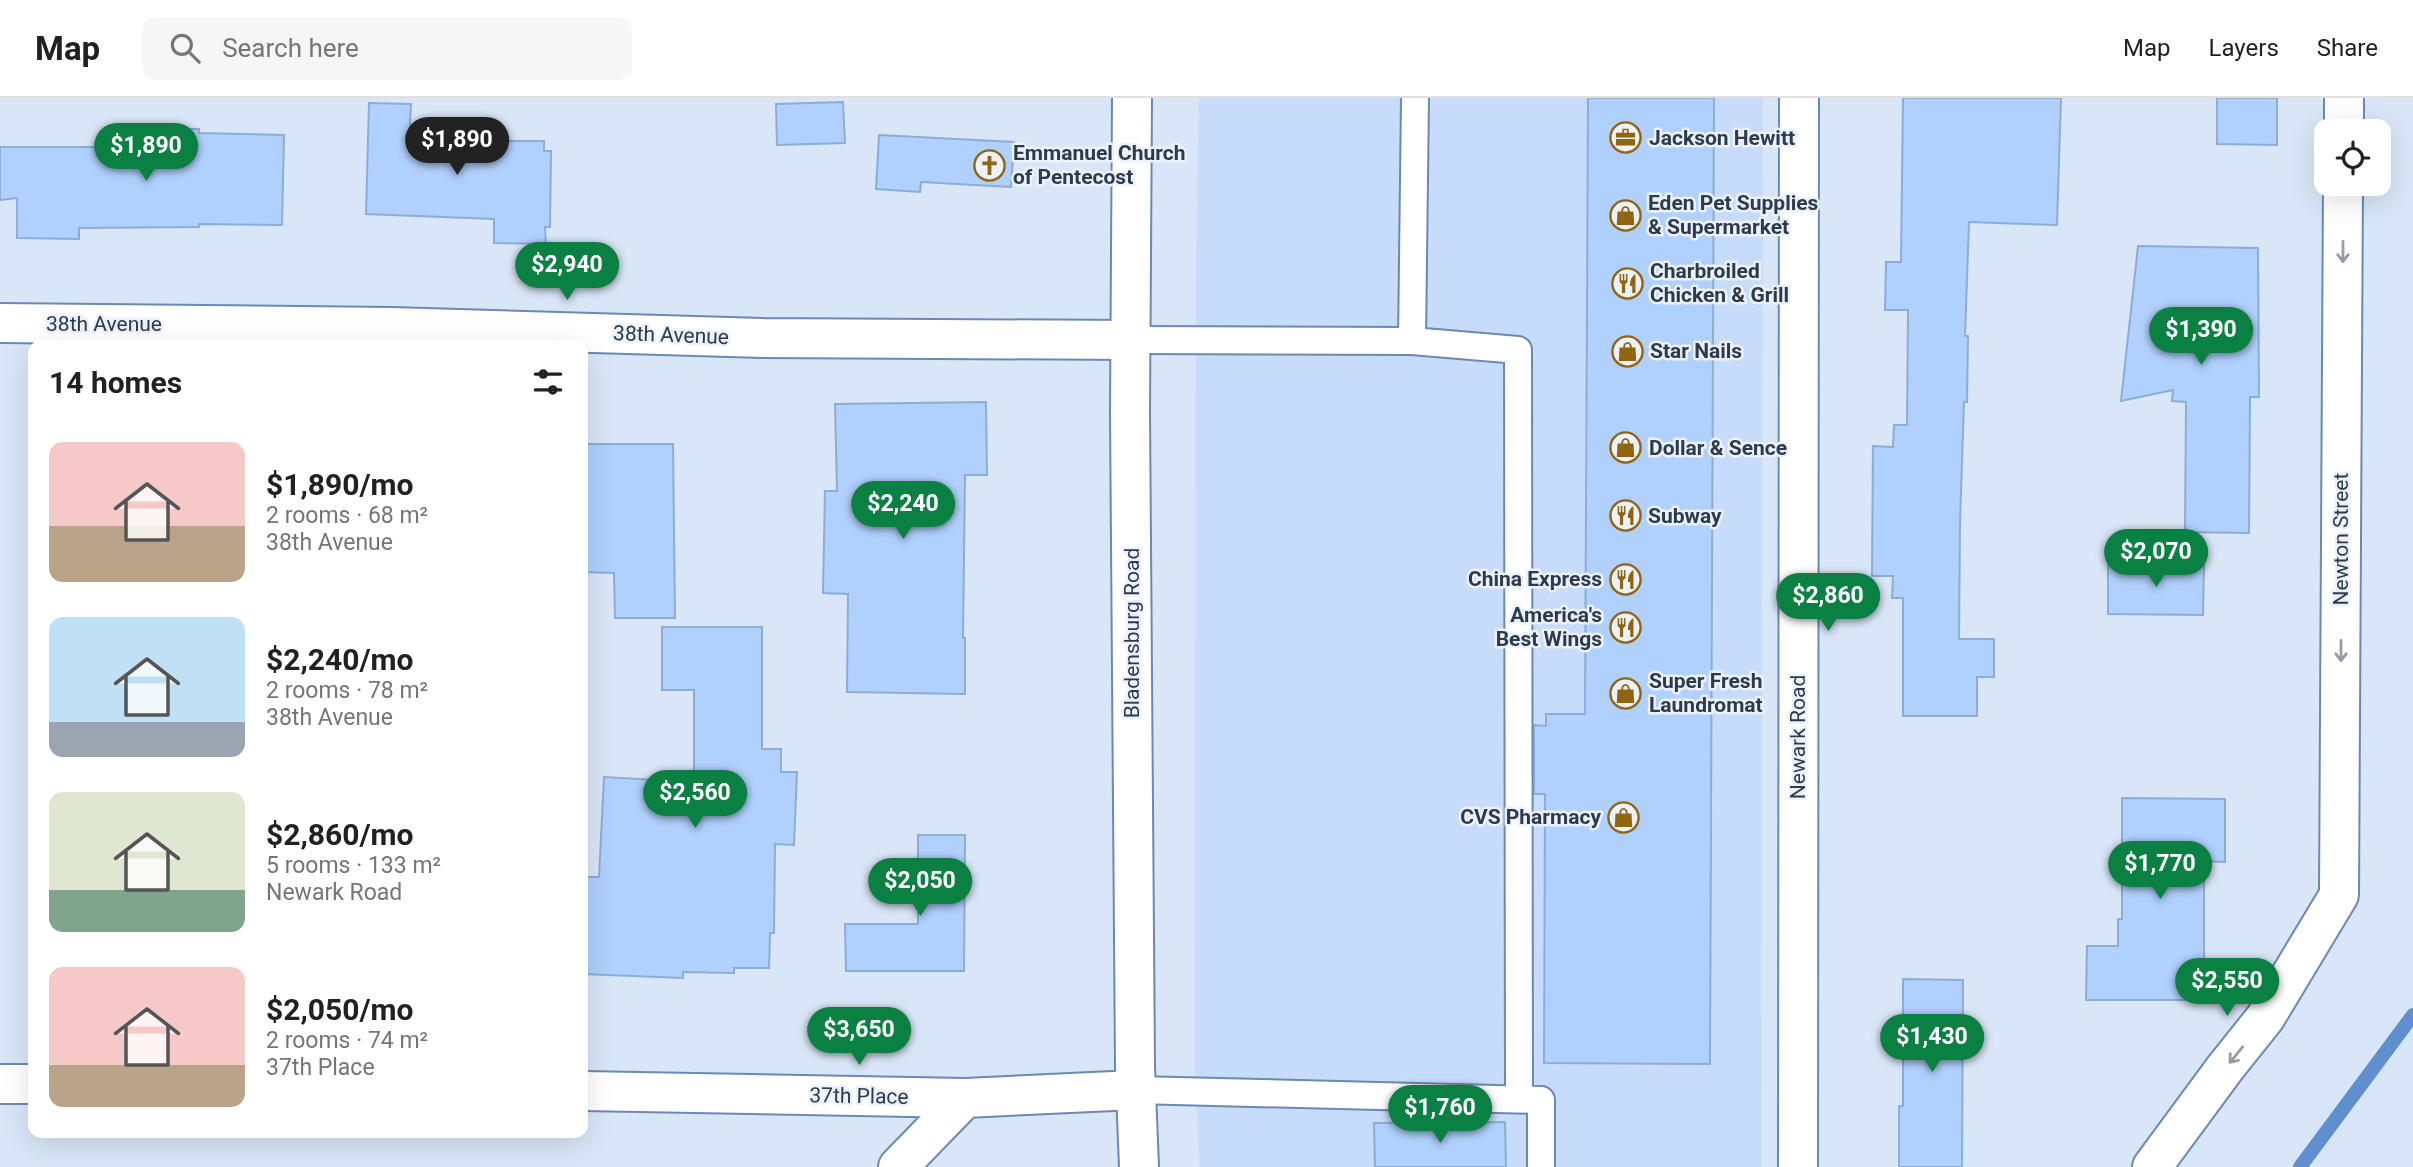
<!DOCTYPE html>
<meta charset="utf-8">
<style>
:root{--surface:#fff;--page:#f6f6f6;--text:#202124;--muted:#757577;--line:#e0e0e0;--accent:#0b8043}
body{margin:0;font-family:Roboto,sans-serif;background:var(--page);color:var(--text);height:100vh;display:flex;flex-direction:column;font-size:26px;white-space:nowrap}
*{box-sizing:border-box;margin:0}
p{font-size:23px;color:var(--muted)}
.icon{flex:none;width:38px;height:38px;fill:none;stroke:currentColor;stroke-width:2;stroke-linecap:round;stroke-linejoin:round}
.map{position:relative;flex:1;overflow:hidden}
.side{position:absolute;left:28px;top:242px;width:560px;height:798px;display:flex;flex-direction:column;background:var(--surface);border-radius:14px;box-shadow:0 7px 28px #0002}
.side>*{flex:none}
.controls{position:absolute;left:2314px;top:21px;display:grid;gap:14px}
.controls a{display:grid;place-items:center;width:77px;height:77px;border-radius:14px;background:var(--surface);box-shadow:0 7px 28px #0002;font-size:35px}
.price{position:absolute;translate:-50% -60px;padding:0 16px;border-radius:24px;background:var(--accent);color:#fff;font-size:23px;line-height:46px;filter:drop-shadow(0 2px 4px #0008)}
.price::after{content:'';position:absolute;left:50%;top:42px;width:21px;height:16px;margin-left:-10px;background:inherit;clip-path:polygon(0 0,100% 0,50% 100%)}
.price.active{background:#222;color:#fff}
ul{padding:0;list-style:none}
li{display:flex;align-items:center;gap:21px;height:175px;padding:0 21px}
li span{display:grid;place-items:center;flex:none;width:196px;height:140px;border-radius:14px;color:#555}
li>.icon{margin-inline-start:auto}
span .icon{width:84px;height:84px;fill:#fffc;stroke-width:1}
li b{font-size:30px}
h2{display:flex;justify-content:space-between;align-items:center;height:84px;padding:0 21px;font-size:30px}
header{display:flex;align-items:center;gap:42px;box-sizing:border-box;height:98px;padding:0 35px;background:var(--surface);border-bottom:2px solid var(--line)}
header strong{font-size:33px}
nav{display:flex;gap:38px;margin-inline-start:auto;font-size:24px}
.search{width:490px;height:63px;background:var(--page);display:flex;align-items:center;gap:18px;box-sizing:border-box;padding:0 24px;border-radius:14px;color:var(--muted);font-size:26px}
.map>svg:first-child{display:block}
.built{fill:#c6dcfa}
.lines{fill:none;stroke-linecap:round;stroke-linejoin:round}
.stream{stroke:#608fce;stroke-width:14}
.building{fill:#b0d1fd;stroke:#8dacd6;stroke-width:2}
.service-casing{stroke:#6b89b2;stroke-width:30}
.minor-casing{stroke:#6b89b2;stroke-width:42}
.secondary-casing{stroke:#6b89b2;stroke-width:42}
.primary-casing{stroke:#6b89b2;stroke-width:42}
.service{stroke:#fff;stroke-width:26}
.minor{stroke:#fff;stroke-width:38}
.secondary{stroke:#fff;stroke-width:38}
.primary{stroke:#fff;stroke-width:38}
.oneway{stroke:#969ca6}
.labels{text-anchor:middle;dominant-baseline:central;stroke-width:5;stroke-linejoin:round;paint-order:stroke}
.poi-label{font-size:21px;font-weight:bold;fill:#2e3a4c;stroke:#ebf2fb;text-anchor:start}
.street-label{font-size:21px;fill:#2e3a4c;stroke:#ebf2fb}
</style>
<header>
<strong>Map</strong>
<div class="search"><svg class="icon" aria-label="search" viewBox="0 0 24 24"><circle cx="10" cy="10" r="6"/><path d="M15 15l6 6"/></svg>Search here</div>
<nav><a>Map</a><a>Layers</a><a>Share</a></nav>
</header>
<div class="map">
<svg width="2413" height="1069" viewBox="0 0 2413 1069">
<rect width="100%" height="100%" fill="#d8e6f7"/>
<path class="built" d="M1199,0H1763L1761,1069H1200L1195,981L1196,161Z"/>
<g class="lines">
<path class="stream" d="M2300,1069L2413,917"/>
</g>
<path class="building" d="M1588,0H1714L1710,966L1544,965L1545,696H1534V627L1546,628V616H1585Z
M1903,0H2061L2057,127L1969,124L1965,238H1968L1967,304H1964L1960,424L1959,541H1994V579H1977V618H1903V500H1892L1893,478H1872L1873,348L1893,349L1894,327H1907L1908,212H1885L1886,164H1901Z
M2217,0H2277V47L2217,46Z
M843,4L845,45L777,47L776,6Z
M369,5L411,6L410,27H436V43H544V53H551L550,129H545L546,146L494,145V121L366,116Z
M133,31H199V35L284,37L282,127L199,126V129L79,130V141L17,140V100L0,102V49H133Z
M879,37L1014,44L1011,89L921,84L920,94L876,91Z
M2138,148L2258,150L2259,299H2250L2249,435L2185,434L2186,304L2172,303L2173,292L2121,303Z
M986,304L987,377H965L963,540H965V596L847,594L848,496L823,495L825,393H837L835,306Z
M583,346H673L675,520H615L614,475L583,474Z
M2108,465L2204,467L2203,517L2108,516Z
M662,529H762V651H781V674H797L794,747L775,746L774,835H770L769,870H734V875L683,874V880L583,876V779H599L604,679L694,684V592H662Z
M2122,700L2225,701V764L2204,763V890L2186,891V902H2086L2087,848H2118V821H2122Z
M918,737H965L964,873H846L845,826H918Z
M1903,881L1963,882L1962,1069H1899V1008H1903Z
M1505,1024L1506,1069H1375L1374,1025Z"/>
<g class="lines">
<defs>
<path id="service" d="M1132,242L1412,243L1518,252L1519,1001
M1412,243L1415,0
M1135,992L1541,1002V1069"/>
<path id="minor" d="M2344,33V0
M0,986H33
M583,993L965,1000L1135,992
M898,1069L965,1000
M1798,1069L1799,0
M2152,1069L2225,970L2265,920L2339,797L2343,86"/>
<path id="secondary" d="M0,225L392,229L763,240L1132,242"/>
<path id="primary" d="M1132,0L1130,314L1135,968L1139,1069"/>
</defs>
<use href="#service" class="service-casing"/>
<use href="#minor" class="minor-casing"/>
<use href="#secondary" class="secondary-casing"/>
<use href="#primary" class="primary-casing"/>
<use href="#service" class="service"/>
<use href="#minor" class="minor"/>
<use href="#secondary" class="secondary"/>
<use href="#primary" class="primary"/>
</g>
<defs><path id="oneway-shaft" d="M-6 0H5M1.5-3L5.5 0L1.5 3" fill="none" stroke-width="1.6" stroke-linecap="round" stroke-linejoin="round" transform="scale(1.75)"/></defs>
<g class="oneway">
<use href="#oneway-shaft" transform="translate(2343 154) rotate(90)"/>
<use href="#oneway-shaft" transform="translate(2341 553) rotate(90)"/>
<use href="#oneway-shaft" transform="translate(2236 957) rotate(129)"/>
</g>
<defs>
<symbol id="office-ring" viewBox="-11 -11 22 22"><circle r="9.5" fill="#ebf2fb" stroke="#91640f" stroke-width="1.5"/><path d="M-6-3h4V-5.5h4V-3h4V5H-6ZM-1-4.5V-3h2v-1.5ZM-6 0V1H6V0Z" fill="#91640f"/></symbol>
<symbol id="church-ring" viewBox="-11 -11 22 22"><circle r="9.5" fill="#ebf2fb" stroke="#91640f" stroke-width="1.5"/><path d="M-1.2-6h2.4v3.5h3.3v2.4h-3.3V6h-2.4V-.1h-3.3v-2.4h3.3Z" fill="#91640f"/></symbol>
<symbol id="shop-ring" viewBox="-11 -11 22 22"><circle r="9.5" fill="#ebf2fb" stroke="#91640f" stroke-width="1.5"/><path d="M-5-2.5h2.3a2.7 3.5 0 0 1 5.4 0H5L5.5 6h-11ZM-1.5-2.5h3a1.5 2.3 0 0 0-3 0Z" fill="#91640f"/></symbol>
<symbol id="restaurant-ring" viewBox="-11 -11 22 22"><circle r="9.5" fill="#ebf2fb" stroke="#91640f" stroke-width="1.5"/><path d="M-5-6h1v4h1v-4h1v4h1v-4h1v5L-1.5 .5V6h-2V.5L-5-1ZM5-6V6H3V1.5H1.5Q1.5-4 5-6Z" fill="#91640f"/></symbol>
</defs>
<g fill-rule="evenodd">
<use href="#office-ring" x="1608" y="22" width="35" height="35"/>
<use href="#church-ring" x="972" y="50" width="35" height="35"/>
<use href="#shop-ring" x="1608" y="100" width="35" height="35"/>
<use href="#restaurant-ring" x="1610" y="168" width="35" height="35"/>
<use href="#shop-ring" x="1610" y="236" width="35" height="35"/>
<use href="#shop-ring" x="1608" y="332" width="35" height="35"/>
<use href="#restaurant-ring" x="1608" y="400" width="35" height="35"/>
<use href="#restaurant-ring" x="1608" y="464" width="35" height="35"/>
<use href="#restaurant-ring" x="1608" y="512" width="35" height="35"/>
<use href="#shop-ring" x="1608" y="578" width="35" height="35"/>
<use href="#shop-ring" x="1606" y="702" width="35" height="35"/>
</g>
<g class="labels">
<g class="poi-label">
<text x="1649" y="40">Jackson Hewitt</text>
<text x="1013" y="55">Emmanuel Church<tspan x="1013" dy="24">of Pentecost</tspan></text>
<text x="1648" y="105">Eden Pet Supplies<tspan x="1648" dy="24">&amp; Supermarket</tspan></text>
<text x="1650" y="173">Charbroiled<tspan x="1650" dy="24">Chicken &amp; Grill</tspan></text>
<text x="1650" y="253">Star Nails</text>
<text x="1649" y="350">Dollar &amp; Sence</text>
<text x="1648" y="418">Subway</text>
<text x="1602" y="481" text-anchor="end">China Express</text>
<text x="1602" y="517" text-anchor="end">America's<tspan x="1602" dy="24">Best Wings</tspan></text>
<text x="1649" y="583">Super Fresh<tspan x="1649" dy="24">Laundromat</tspan></text>
<text x="1601" y="719" text-anchor="end">CVS Pharmacy</text>
</g>
<g class="street-label">
<text x="104" y="226">38th Avenue</text>
<text transform="translate(671 237) rotate(2)">38th Avenue</text>
<text transform="translate(2341 441) rotate(-90)">Newton Street</text>
<text transform="translate(1132 535) rotate(-90)">Bladensburg Road</text>
<text transform="translate(1798 639) rotate(-90)">Newark Road</text>
<text transform="translate(859 998) rotate(1)">37th Place</text>
</g>
</g>
</svg>
<div class="controls">
<a><svg class="icon" aria-label="locate" viewBox="0 0 24 24"><circle cx="12" cy="12" r="6"/><path d="M12 2v4M12 18v4M2 12h4M18 12h4"/></svg></a>
</div>
<b class="price active" style="left:457px;top:79px">$1,890</b>
<b class="price" style="left:146px;top:85px">$1,890</b>
<b class="price" style="left:567px;top:204px">$2,940</b>
<b class="price" style="left:2201px;top:269px">$1,390</b>
<b class="price" style="left:903px;top:443px">$2,240</b>
<b class="price" style="left:2156px;top:491px">$2,070</b>
<b class="price" style="left:1828px;top:535px">$2,860</b>
<b class="price" style="left:695px;top:732px">$2,560</b>
<b class="price" style="left:2160px;top:803px">$1,770</b>
<b class="price" style="left:920px;top:820px">$2,050</b>
<b class="price" style="left:2227px;top:920px">$2,550</b>
<b class="price" style="left:859px;top:969px">$3,650</b>
<b class="price" style="left:1932px;top:976px">$1,430</b>
<b class="price" style="left:1440px;top:1047px">$1,760</b>
<section class="side">
<h2>14 homes<svg class="icon" aria-label="filters" viewBox="0 0 24 24"><path d="M4 7h16M4 17h16"/><circle cx="9" cy="7" r="2"/><circle cx="15" cy="17" r="2"/></svg></h2>
<ul>
<li><span style="background:linear-gradient(#f6c9c9 60%,#b9a48a 0)"><svg class="icon" aria-label="home" viewBox="0 0 24 24"><path d="M3 11l9-7 9 7M6 9v11h12V9"/></svg></span><div><b>$1,890/mo</b><p>2 rooms · 68 m²</p><p>38th Avenue</p></div></li>
<li><span style="background:linear-gradient(#bfe0f5 75%,#9aa5b1 0)"><svg class="icon" aria-label="home" viewBox="0 0 24 24"><path d="M3 11l9-7 9 7M6 9v11h12V9"/></svg></span><div><b>$2,240/mo</b><p>2 rooms · 78 m²</p><p>38th Avenue</p></div></li>
<li><span style="background:linear-gradient(#dfe7d0 70%,#7fa58c 0)"><svg class="icon" aria-label="home" viewBox="0 0 24 24"><path d="M3 11l9-7 9 7M6 9v11h12V9"/></svg></span><div><b>$2,860/mo</b><p>5 rooms · 133 m²</p><p>Newark Road</p></div></li>
<li><span style="background:linear-gradient(#f6c9c9 70%,#b9a48a 0)"><svg class="icon" aria-label="home" viewBox="0 0 24 24"><path d="M3 11l9-7 9 7M6 9v11h12V9"/></svg></span><div><b>$2,050/mo</b><p>2 rooms · 74 m²</p><p>37th Place</p></div></li>
</ul>
</section>
</div>
